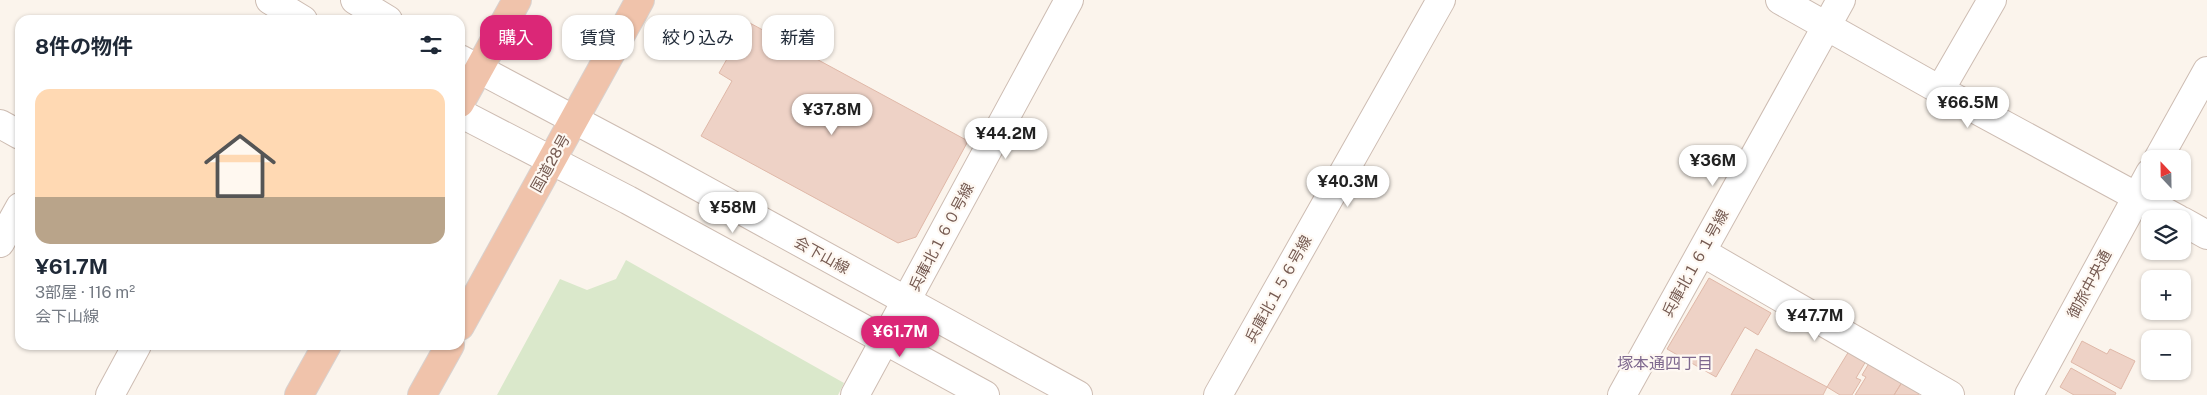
<!DOCTYPE html>
<html lang="ja">
<meta charset="utf-8">
<style>
:root{--surface:#fff;--page:#f6f6f7;--text:#1f2937;--muted:#747a83;--line:#e0e1e3;--accent:#db2777}
body{margin:0;font-family:"Public Sans","Noto Sans JP",sans-serif;background:var(--page);color:var(--text);height:100vh;display:flex;flex-direction:column;font-size:19px;white-space:nowrap}
*{box-sizing:border-box;margin:0}
p{font-size:16px;color:var(--muted)}
.icon{flex:none;width:28px;height:28px;fill:none;stroke:currentColor;stroke-width:2;stroke-linecap:round;stroke-linejoin:round}
.map{position:relative;flex:1;overflow:hidden}
.panel{position:absolute;left:15px;top:15px;width:450px;height:335px;display:flex;flex-direction:column;background:var(--surface);border-radius:15px;box-shadow:0 1px 4px #0004}
.panel>*{flex:none}
.guide{position:absolute;left:480px;top:15px;width:475px;height:45px;display:flex;gap:10px}
.needle{width:32px;rotate:338deg}
.fabs{position:absolute;left:2141px;top:150px;display:grid;gap:10px}
.fabs a{display:grid;place-items:center;width:50px;height:50px;border-radius:10px;background:var(--surface);box-shadow:0 1px 4px #0004;font-size:25px}
.price{position:absolute;translate:-50% -42px;padding:0 11px;border-radius:18px;background:#fff;color:#222;font-size:16px;line-height:32px;filter:drop-shadow(0 1px 2px #0008)}
.price::after{content:'';position:absolute;left:50%;top:30px;width:15px;height:11px;margin-left:-8px;background:inherit;clip-path:polygon(0 0,100% 0,50% 100%)}
.price.current{background:var(--accent);color:#fff}
ul{padding:0;list-style:none}
li{display:grid;align-content:center;gap:10px;height:265px;padding:0 20px}
li+li{border-top:1px solid var(--line)}
li span{display:grid;place-items:center;height:155px;border-radius:15px;color:#555}
li>.icon{margin-inline-start:auto}
span .icon{width:90px;height:90px;fill:#fffc;stroke-width:1}
li b{font-size:21px}
h2{display:flex;justify-content:space-between;align-items:center;height:60px;padding:0 20px;font-size:21px}
.chip{padding:0 18px;border-radius:15px;background:var(--surface);box-shadow:0 1px 4px #0004;font-size:18px;line-height:45px}
.chip.current{background:var(--accent);color:#fff}
.map>svg:first-child{display:block}
.green{fill:#dae8cb}
.building{fill:#eed2c6;stroke:#dfb8a8}
.lines{fill:none;stroke-linecap:round;stroke-linejoin:round}
.minor-casing{stroke:#cdbcb2;stroke-width:30}
.tertiary-casing{stroke:#cdbcb2;stroke-width:30}
.trunk-casing{stroke:#d8d1ce;stroke-width:30}
.minor{stroke:#fff;stroke-width:28}
.tertiary{stroke:#fff;stroke-width:28}
.trunk{stroke:#f0c3ab;stroke-width:28}
.labels{text-anchor:middle;dominant-baseline:central;stroke-width:4.5;stroke-linejoin:round;paint-order:stroke}
.street-label{font-size:15px;fill:#755a51;stroke:#fef8f2}
.neighbourhood-label{font-size:16px;fill:#7f698f;stroke:#fef8f2}
</style>
<div class="map">
<svg width="2207" height="395" viewBox="0 0 2207 395">
<rect width="100%" height="100%" fill="#fbf4ec"/>
<path class="green" d="M626,260L844,383L838,395H497L560,279L587,290L616,279Z"/>
<path class="building" d="M748,22L968,141L916,237L898,243L701,136L732,81L719,73Z
M1709,278L1771,313L1758,335L1745,327L1716,377L1667,349Z
M2082,341L2107,354L2110,349L2135,361L2121,389L2071,362Z
M1756,349L1827,387L1823,395H1731Z
M1849,351L1866,361L1856,378L1861,380L1852,395H1840L1827,387Z
M1871,360L1904,379L1894,395H1855L1866,377L1862,375Z
M2071,368L2116,393L2115,395H2074L2060,387Z
M1902,382L1920,392L1918,395H1894Z"/>
<g class="lines">
<defs>
<path id="minor" d="M1780,0L1940,90L2178,219
M1940,90L1992,0
M0,124L20,135
M2158,159L2207,71
M2182,221L2207,235
M0,243L20,207
M1702,252L1950,395
M110,395L137,345
M855,395L1069,0
M1218,395L1441,0
M1622,395L1841,0
M2029,395L2150,173"/>
<path id="tertiary" d="M270,0L303,20
M355,0L388,20
M460,59L652,161L1078,395
M460,113L628,200L985,395"/>
<path id="trunk" d="M460,103L517,0
M460,326L640,0
M299,395L327,345
M422,395L450,345"/>
</defs>
<use href="#minor" class="minor-casing"/>
<use href="#tertiary" class="tertiary-casing"/>
<use href="#trunk" class="trunk-casing"/>
<use href="#minor" class="minor"/>
<use href="#tertiary" class="tertiary"/>
<use href="#trunk" class="trunk"/>
</g>
<g class="labels">
<g class="street-label">
<text transform="translate(550 163) rotate(-61)">国道28号</text>
<text transform="translate(941 237) rotate(-62)">兵庫北１６０号線</text>
<text transform="translate(822 255) rotate(29)">会下山線</text>
<text transform="translate(1695 263) rotate(-61)">兵庫北１６１号線</text>
<text transform="translate(2089 284) rotate(-62)">御旅中央通</text>
<text transform="translate(1278 289) rotate(-61)">兵庫北１５６号線</text>
</g>
<g class="neighbourhood-label">
<text x="1665" y="363">塚本通四丁目</text>
</g>
</g>
</svg>
<div class="fabs">
<a><svg class="needle" viewBox="-14 -14 28 28"><path d="M0-13l5 13h-10z" fill="#e53935"/><path d="M0 13l5-13h-10z" fill="#747a83"/></svg></a>
<a><svg class="icon" aria-label="layers" viewBox="0 0 24 24"><path d="M12 4l9 5-9 5-9-5zM3 14l9 5 9-5"/></svg></a>
<a>+</a>
<a>−</a>
</div>
<b class="price" style="left:1968px;top:129px">¥66.5M</b>
<b class="price" style="left:832px;top:136px">¥37.8M</b>
<b class="price" style="left:1006px;top:160px">¥44.2M</b>
<b class="price" style="left:1713px;top:187px">¥36M</b>
<b class="price" style="left:1348px;top:208px">¥40.3M</b>
<b class="price" style="left:733px;top:234px">¥58M</b>
<b class="price" style="left:1815px;top:342px">¥47.7M</b>
<b class="price current" style="left:900px;top:358px">¥61.7M</b>
<div class="guide">
<a class="chip current">購入</a>
<a class="chip">賃貸</a>
<a class="chip">絞り込み</a>
<a class="chip">新着</a>
</div>
<section class="panel">
<h2>8件の物件<svg class="icon" aria-label="filters" viewBox="0 0 24 24"><path d="M4 7h16M4 17h16"/><circle cx="9" cy="7" r="2"/><circle cx="15" cy="17" r="2"/></svg></h2>
<ul>
<li><span style="background:linear-gradient(#ffd9b3 70%,#b9a48a 0)"><svg class="icon" aria-label="home" viewBox="0 0 24 24"><path d="M3 11l9-7 9 7M6 9v11h12V9"/></svg></span><div><b>¥61.7M</b><p>3部屋 · 116 m²</p><p>会下山線</p></div></li>
</ul>
</section>
</div>
